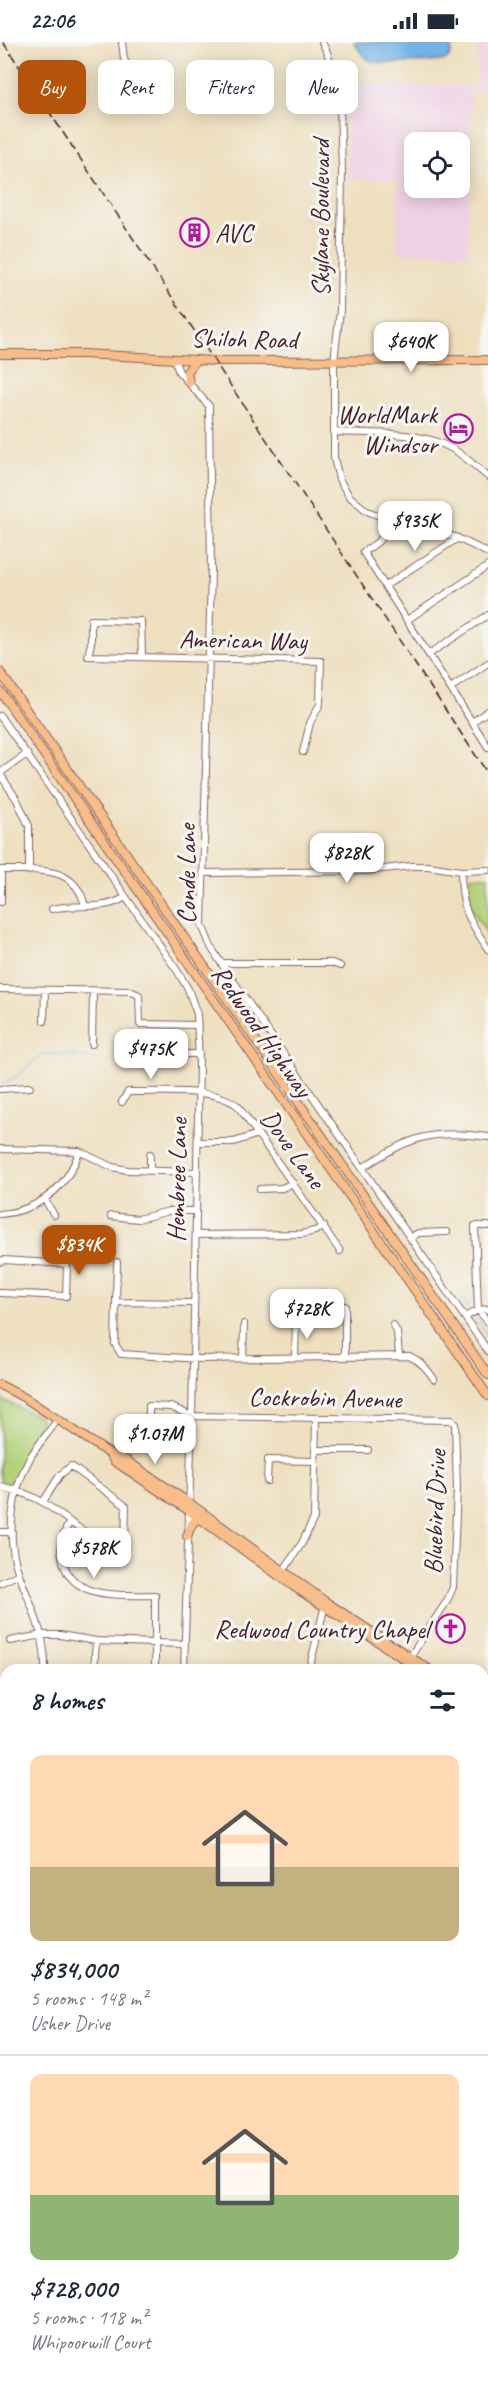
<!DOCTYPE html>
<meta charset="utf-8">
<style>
:root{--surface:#fff;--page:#f6f6f7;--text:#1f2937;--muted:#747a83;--line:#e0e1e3;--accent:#b45309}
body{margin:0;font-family:Caveat,sans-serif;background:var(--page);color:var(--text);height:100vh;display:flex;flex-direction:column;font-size:22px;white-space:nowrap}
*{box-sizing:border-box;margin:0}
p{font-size:20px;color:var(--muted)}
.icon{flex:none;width:33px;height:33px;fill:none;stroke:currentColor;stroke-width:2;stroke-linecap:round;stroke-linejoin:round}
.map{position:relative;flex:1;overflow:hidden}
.details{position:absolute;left:0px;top:1622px;width:489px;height:722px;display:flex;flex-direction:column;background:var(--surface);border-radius:18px 18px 0 0;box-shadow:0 3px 15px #0003}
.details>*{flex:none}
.banner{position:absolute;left:18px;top:18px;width:453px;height:54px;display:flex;gap:12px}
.fabs{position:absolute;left:404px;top:90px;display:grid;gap:12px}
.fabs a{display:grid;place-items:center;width:66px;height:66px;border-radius:12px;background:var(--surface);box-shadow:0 3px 15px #0003;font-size:30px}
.price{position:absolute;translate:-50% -51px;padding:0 14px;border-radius:12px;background:#fff;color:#222;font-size:20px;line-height:39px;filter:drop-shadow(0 2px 3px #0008)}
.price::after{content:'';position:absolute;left:50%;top:36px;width:18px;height:14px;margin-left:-9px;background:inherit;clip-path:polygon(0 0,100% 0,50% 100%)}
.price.active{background:var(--accent);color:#fff}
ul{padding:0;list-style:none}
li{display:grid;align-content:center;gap:12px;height:318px;padding:0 30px}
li+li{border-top:2px solid var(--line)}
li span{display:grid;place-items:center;height:186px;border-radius:12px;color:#555}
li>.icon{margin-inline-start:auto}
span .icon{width:108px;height:108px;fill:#fffc;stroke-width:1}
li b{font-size:26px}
h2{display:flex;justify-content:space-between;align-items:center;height:72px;padding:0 30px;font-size:26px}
.pill{padding:0 21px;border-radius:12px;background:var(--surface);box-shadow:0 3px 15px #0003;font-size:21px;line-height:54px}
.pill.active{background:var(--accent);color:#fff}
.status{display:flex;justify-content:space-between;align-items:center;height:42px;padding:0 30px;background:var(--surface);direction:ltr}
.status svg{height:16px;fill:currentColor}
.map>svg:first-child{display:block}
.built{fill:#f0d0e4;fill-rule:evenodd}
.green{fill:#b1d077;stroke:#7e7851;stroke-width:1.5}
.water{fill:#71b3e6;stroke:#5e6988;stroke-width:1.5}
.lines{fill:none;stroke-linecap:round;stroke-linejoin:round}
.stream{stroke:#71b3e6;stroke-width:1.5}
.minor-casing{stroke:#83625f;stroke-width:8}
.major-casing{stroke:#83625f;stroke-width:10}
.highway-casing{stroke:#83625f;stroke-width:10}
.minor{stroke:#fff;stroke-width:6}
.major{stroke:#f8bd89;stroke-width:8}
.highway{stroke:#f8bd89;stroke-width:8}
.rail{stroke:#4a1f2b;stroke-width:1.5;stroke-dasharray:9 4.5;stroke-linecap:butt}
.labels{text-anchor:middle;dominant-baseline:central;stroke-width:6;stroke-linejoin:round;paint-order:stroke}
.street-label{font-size:26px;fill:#4a1f2b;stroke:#f6f6f2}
.poi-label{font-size:26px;fill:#4a1f2b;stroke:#f6f6f2;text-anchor:end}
</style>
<div class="status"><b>22:06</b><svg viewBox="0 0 49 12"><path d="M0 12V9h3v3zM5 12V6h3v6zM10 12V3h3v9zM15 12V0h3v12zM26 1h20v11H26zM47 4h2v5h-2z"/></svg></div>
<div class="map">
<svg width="488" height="2342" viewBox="0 0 488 2342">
<rect width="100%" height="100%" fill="#f6f6f2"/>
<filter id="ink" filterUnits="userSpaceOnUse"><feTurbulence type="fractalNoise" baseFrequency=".0167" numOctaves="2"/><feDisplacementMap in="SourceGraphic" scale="12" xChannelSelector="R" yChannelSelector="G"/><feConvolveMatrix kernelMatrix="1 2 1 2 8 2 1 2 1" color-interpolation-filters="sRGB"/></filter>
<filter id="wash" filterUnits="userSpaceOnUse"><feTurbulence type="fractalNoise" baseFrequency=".008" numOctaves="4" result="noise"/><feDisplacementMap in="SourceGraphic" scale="24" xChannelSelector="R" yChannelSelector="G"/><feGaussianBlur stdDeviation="1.35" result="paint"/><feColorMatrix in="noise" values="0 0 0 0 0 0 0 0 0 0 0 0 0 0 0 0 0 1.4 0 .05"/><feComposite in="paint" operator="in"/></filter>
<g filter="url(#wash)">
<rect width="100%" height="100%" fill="#eedfbf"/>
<path class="built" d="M478,0H488V49H471L468,212L397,211L398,138L346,137L348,42L477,44ZM414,100H459V146H414Z"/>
<path class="green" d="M471,834H488V893L470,864L468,839Z
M0,1357L39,1374L41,1383L13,1439L7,1442L0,1440Z
M483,2109H488V2155H483Z"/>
<path class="water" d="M354,0H451C451,6 453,13 447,17C440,21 376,23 369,18C362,14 358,6 354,0Z
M298,2337H400L393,2342H297Z"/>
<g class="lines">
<path class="stream" d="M0,1042L15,1036L42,1012H62L97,1018
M461,1256L471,1270
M474,1274L488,1295"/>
</g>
</g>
<g filter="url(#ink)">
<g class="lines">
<defs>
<path id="minor" d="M122,0L124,17L133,38
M322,0L327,10L337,48L340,66L342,127L340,269L334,319V416L339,437L349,454L367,469L385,476
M174,317L179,330L209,364L211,529L202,883L211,905L221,921L488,1309
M335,390C371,392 417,388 451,406C464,413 476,425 488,435
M385.5 478a4.5 4.5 0 1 1 9 0a4.5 4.5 0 1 1-9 0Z
M394,478C429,483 457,495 488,511
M389,482C384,497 376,502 363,510L488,705
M385,544L458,496
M407,578L488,524
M429,612L488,573
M142,615L141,579L91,578V601L88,614L321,619L320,662L310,681L303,710
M452,645L488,621
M0,674L178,930L188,947L197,972L199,1023L192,1374L184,1628
M472,680L488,669
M0,731L27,712
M0,732L17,758L29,784V829
M0,828C35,829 75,821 85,864
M461,829C461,867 468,876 488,907
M204,831L364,829L412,824H428L461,829L488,828
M1,860V828
M52,867C77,860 101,870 124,856
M221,921H332L340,924
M0,947L130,949L139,953L140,982L198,983
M44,979L45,948
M92,1002L93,949
M132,1012H199
M0,1047L30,1045
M122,1060L128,1050C159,1051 213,1044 238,1064L340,1209
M198,1100H234L258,1092
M0,1107L79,1109L112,1125L128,1128L196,1130
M362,1126C410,1095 430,1087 488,1095
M150,1129V1112
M260,1147L282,1146L293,1141
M45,1158L54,1173
M0,1172C37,1169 68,1146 79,1109
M111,1174L138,1177L169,1169H195
M488,1184H475L478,1268L488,1280
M196,1193L302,1192L315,1189L324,1184
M410,1196L418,1191L447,1190
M0,1220L3,1218L67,1222L66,1254L0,1251
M117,1220L115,1302L121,1312L200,1317L409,1314C421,1319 427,1327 434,1337
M116,1260L194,1261
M345,1264V1315
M465,1275L478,1268L488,1267
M393,1283L397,1290L399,1314
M295,1315L296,1281
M243,1316L244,1282
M149,1395V1364L171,1365L192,1374L451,1378L455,1382L457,1446L453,1545L447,1559L408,1618
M315,1408H368
M267,1439L268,1418L315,1419
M0,1445C16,1448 30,1452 44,1461C72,1479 89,1502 125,1500L126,1464L71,1424L60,1433L43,1460
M70,1480C62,1492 59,1505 63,1519C72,1559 124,1553 155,1553V1628
M0,1490H12
M282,1531L302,1501L314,1476L316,1376
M0,1541L19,1532
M10,1599L42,1593H60L96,1599L184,1602
M45,1628C46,1594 32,1566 20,1535C5,1497 11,1449 31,1414C39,1401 50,1389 58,1377
M94,1628L96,1599
M309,1628L325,1563
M0,1650L6,1654
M0,1708L6,1711
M483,1750L488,1741
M0,1765L6,1769
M0,1820L6,1815
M0,1851H6
M483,1855L488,1852
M483,2050L488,2049
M0,2137H6
M0,2241L6,2240
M0,2297L6,2302
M0,2334L6,2323
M59,2337L69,2340L148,2341V2337
M179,2337V2342
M262,2342V2337
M447,2342L448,2337"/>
<path id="major" d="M0,312H83L215,319L488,318
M189,341L187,330L196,318
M0,1343L25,1356L110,1412L121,1415L188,1460L326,1560L430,1628
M110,1412L114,1419L188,1468L293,1544L421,1628
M187,1494L192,1482L199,1475
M483,1662L488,1665
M483,1669L488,1673"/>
<path id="highway" d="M0,630L488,1333
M0,649L488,1354"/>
</defs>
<use href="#minor" class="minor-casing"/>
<use href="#major" class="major-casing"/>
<use href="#highway" class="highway-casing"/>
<use href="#minor" class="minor"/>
<use href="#major" class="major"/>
<use href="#highway" class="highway"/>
<path class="rail" d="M3,0L488,732"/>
</g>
</g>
<defs>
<symbol id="building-ring" viewBox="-11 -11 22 22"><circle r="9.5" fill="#f6f6f2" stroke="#b5179e" stroke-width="1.5"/><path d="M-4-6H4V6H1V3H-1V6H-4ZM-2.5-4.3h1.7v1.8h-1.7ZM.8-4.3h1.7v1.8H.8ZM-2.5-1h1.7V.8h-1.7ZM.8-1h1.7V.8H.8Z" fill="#b5179e"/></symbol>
<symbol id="hotel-ring" viewBox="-11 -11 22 22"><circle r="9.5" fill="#f6f6f2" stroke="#b5179e" stroke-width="1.5"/><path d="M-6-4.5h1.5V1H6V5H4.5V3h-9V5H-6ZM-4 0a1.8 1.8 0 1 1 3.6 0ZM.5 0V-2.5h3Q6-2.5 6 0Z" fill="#b5179e"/></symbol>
<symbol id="church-ring" viewBox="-11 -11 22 22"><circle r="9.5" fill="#f6f6f2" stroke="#b5179e" stroke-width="1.5"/><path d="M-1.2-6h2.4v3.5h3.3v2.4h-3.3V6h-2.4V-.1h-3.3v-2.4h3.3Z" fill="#b5179e"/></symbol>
</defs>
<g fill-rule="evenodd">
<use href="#building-ring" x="178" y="174" width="33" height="33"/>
<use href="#hotel-ring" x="442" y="370" width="33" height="33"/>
<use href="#church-ring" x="434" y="1570" width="33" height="33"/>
</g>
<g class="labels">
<g class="street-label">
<text transform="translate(320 176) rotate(-90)">Skylane Boulevard</text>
<text transform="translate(244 297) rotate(1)">Shiloh Road</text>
<text transform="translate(243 598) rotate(1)">American Way</text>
<text transform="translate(186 832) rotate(-90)">Conde Lane</text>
<text transform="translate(262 989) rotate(55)">Redwood Highway</text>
<text transform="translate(293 1107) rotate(54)">Dove Lane</text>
<text transform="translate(177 1138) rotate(-89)">Hembree Lane</text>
<text transform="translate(325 1356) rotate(1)">Cockrobin Avenue</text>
<text transform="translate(435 1470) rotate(-88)">Bluebird Drive</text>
</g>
<g class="poi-label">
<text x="215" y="191" text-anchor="start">AVC</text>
<text x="437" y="372">WorldMark<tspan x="437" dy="30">Windsor</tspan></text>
<text x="429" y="1587">Redwood Country Chapel</text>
</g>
</g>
</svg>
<div class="fabs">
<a><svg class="icon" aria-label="locate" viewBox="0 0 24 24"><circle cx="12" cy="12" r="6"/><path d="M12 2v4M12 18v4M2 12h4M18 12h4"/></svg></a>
</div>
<b class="price" style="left:411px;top:331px">$640K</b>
<b class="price" style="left:415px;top:510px">$935K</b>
<b class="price" style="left:347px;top:842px">$828K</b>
<b class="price" style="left:151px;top:1038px">$475K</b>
<b class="price active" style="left:79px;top:1234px">$834K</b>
<b class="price" style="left:307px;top:1298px">$728K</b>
<b class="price" style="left:155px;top:1423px">$1.07M</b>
<b class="price" style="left:94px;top:1537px">$578K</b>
<div class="banner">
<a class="pill active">Buy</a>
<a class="pill">Rent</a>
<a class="pill">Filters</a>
<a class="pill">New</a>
</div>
<section class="details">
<h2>8 homes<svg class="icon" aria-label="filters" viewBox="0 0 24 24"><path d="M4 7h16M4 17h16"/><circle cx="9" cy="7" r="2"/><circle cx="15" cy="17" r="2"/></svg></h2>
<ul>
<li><span style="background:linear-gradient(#ffd9b3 60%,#c2b280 0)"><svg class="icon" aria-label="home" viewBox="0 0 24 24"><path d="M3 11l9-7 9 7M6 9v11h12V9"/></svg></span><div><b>$834,000</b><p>5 rooms · 148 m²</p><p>Usher Drive</p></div></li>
<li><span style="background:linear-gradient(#ffd9b3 65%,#8fb573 0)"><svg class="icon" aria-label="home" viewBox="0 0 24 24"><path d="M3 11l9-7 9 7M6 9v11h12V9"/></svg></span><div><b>$728,000</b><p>5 rooms · 118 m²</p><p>Whipoorwill Court</p></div></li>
</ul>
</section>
</div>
